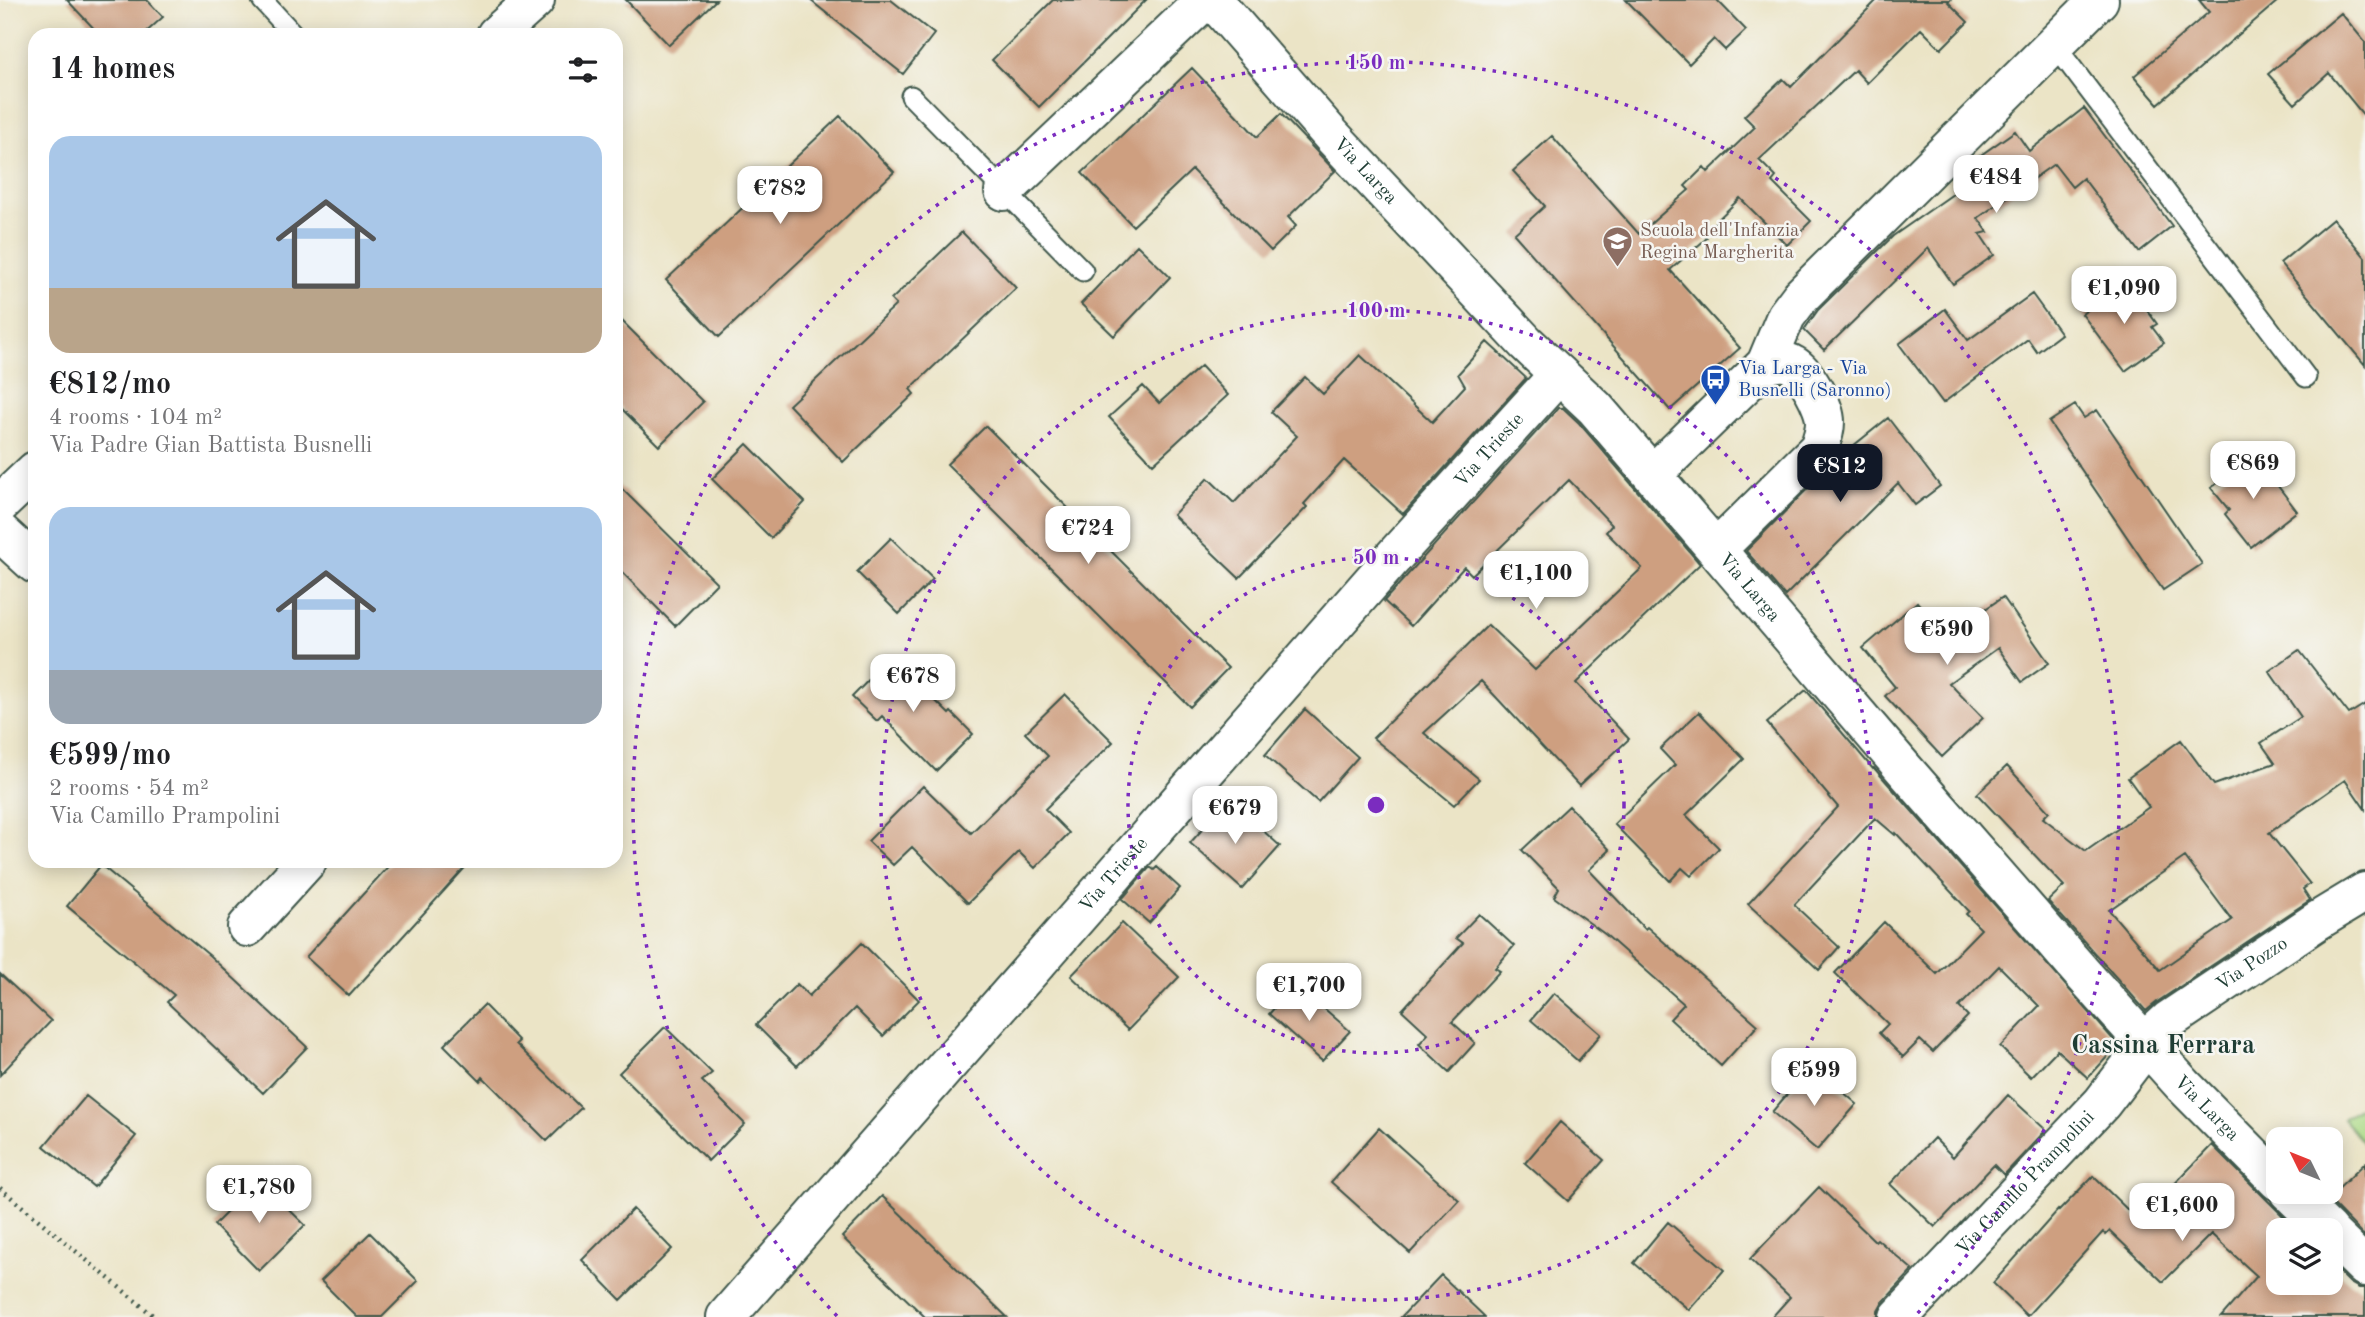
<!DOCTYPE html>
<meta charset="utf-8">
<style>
:root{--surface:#fff;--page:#f6f6f6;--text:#202124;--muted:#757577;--accent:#111827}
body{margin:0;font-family:"Old Standard TT",serif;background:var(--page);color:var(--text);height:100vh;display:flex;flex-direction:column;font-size:26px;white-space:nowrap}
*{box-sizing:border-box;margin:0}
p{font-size:23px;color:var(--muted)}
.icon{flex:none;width:38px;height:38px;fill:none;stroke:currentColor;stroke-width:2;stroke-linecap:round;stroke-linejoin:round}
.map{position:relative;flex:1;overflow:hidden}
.details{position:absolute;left:28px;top:28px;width:595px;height:840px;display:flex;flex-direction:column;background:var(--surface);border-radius:21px;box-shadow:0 4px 18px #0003}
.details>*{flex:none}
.needle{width:46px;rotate:313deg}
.tools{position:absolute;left:2266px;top:1127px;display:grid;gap:14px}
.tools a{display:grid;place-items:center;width:77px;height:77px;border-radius:14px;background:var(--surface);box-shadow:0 4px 18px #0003;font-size:35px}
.price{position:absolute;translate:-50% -60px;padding:0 16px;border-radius:14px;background:#fff;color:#222;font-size:23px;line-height:46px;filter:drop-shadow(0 2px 4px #0008)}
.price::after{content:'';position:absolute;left:50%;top:42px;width:21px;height:16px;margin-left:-10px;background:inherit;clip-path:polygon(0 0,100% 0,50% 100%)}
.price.selected{background:var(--accent);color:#fff}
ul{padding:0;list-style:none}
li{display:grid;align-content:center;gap:14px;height:371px;padding:0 21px}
li span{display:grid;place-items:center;height:217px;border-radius:21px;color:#555}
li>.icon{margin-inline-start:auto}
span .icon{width:126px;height:126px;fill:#fffc;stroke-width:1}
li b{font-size:30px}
h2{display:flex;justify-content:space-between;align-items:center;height:84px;padding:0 21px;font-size:30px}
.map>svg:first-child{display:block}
.grass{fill:#adda87;stroke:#668c5e;stroke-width:2}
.building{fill:#ce9f80;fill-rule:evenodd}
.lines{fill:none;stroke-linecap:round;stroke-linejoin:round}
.service-casing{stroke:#3e564a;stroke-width:23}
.minor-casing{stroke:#3e564a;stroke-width:42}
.tertiary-casing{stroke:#3e564a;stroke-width:42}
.path{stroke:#3e564a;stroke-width:4.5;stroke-dasharray:2 5;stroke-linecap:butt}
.service{stroke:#fff;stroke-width:19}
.minor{stroke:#fff;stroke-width:38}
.tertiary{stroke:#fff;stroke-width:38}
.ring{fill:none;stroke:#7b2cbf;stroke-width:3.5;stroke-dasharray:3.5 7}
.labels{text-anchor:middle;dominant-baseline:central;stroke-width:5;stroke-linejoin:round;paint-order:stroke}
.street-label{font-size:19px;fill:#1f3d34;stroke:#f6f6f2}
.education-label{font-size:19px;fill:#785e54;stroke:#f6f6f2;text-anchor:start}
.transit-label{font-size:19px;fill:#164399;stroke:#f6f6f2;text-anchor:start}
.district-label{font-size:26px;font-weight:bold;fill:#1f3d34;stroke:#f6f6f2}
.centre{fill:#7b2cbf;stroke:#f6f6f2;stroke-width:3.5}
.ring-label{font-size:21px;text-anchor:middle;font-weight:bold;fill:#7b2cbf;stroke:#f6f6f2;stroke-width:5;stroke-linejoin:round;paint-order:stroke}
</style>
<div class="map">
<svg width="2365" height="1317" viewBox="0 0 2365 1317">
<rect width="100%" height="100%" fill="#f6f6f2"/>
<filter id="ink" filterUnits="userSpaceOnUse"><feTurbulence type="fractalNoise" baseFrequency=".0143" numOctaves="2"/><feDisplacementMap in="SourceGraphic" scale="14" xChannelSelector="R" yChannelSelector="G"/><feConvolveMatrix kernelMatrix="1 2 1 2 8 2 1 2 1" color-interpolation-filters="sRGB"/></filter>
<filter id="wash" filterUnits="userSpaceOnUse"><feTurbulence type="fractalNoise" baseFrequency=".00686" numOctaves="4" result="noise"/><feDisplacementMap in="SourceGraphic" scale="28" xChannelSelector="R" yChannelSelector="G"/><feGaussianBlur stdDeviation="1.57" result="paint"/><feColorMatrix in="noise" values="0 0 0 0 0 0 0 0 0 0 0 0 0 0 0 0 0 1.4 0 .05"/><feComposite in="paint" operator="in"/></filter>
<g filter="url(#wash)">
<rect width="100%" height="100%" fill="#ebe4c6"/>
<path class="grass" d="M2365,1103V1145L2343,1119Z"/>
<g id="blocks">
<path class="building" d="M67,0H147L163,17L143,35H100Z
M626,0H716L669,45Z
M810,0H891L934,34L903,74Z
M1053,0H1146L1039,107L992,60Z
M1626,0H1717L1746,30L1725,50L1714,39L1689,64Z
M1877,0H1950L1948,2L1968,22L1941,49L1921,29L1867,83L1855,70L1759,160L1776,177L1772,182L1811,221L1787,245L1740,198L1703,234L1707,238L1670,270L1740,348L1670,410L1514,234L1545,206L1513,171L1552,136L1639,234L1689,190L1685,186L1704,167L1708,172L1755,127L1744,116L1783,79L1791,87Z
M2199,0H2279L2158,104L2134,76L2209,12Z
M2341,13L2365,42V117L2329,73L2295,104L2268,74Z
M1192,68L1257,137L1281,114L1335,171L1288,217L1296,226L1271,251L1192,170L1133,226L1082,173Z
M2084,108L2172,226L2139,252L2083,178L2072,187L2054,164L1978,218L1988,232L1980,234L1994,255L1953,284L1928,248L1824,350L1804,330L1818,310L1893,236L1980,175L1971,162L2015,131L2029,151Z
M840,116L894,172L719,337L666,280Z
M2333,219L2365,257V365L2280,263Z
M962,232L1016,288L910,389L914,394L843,462L789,405L896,305L891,300Z
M1137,245L1170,277L1114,336L1081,304Z
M2127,282L2157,324L2152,327L2164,343L2125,371L2082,314Z
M2032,294L2061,334L2037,352L2028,339L1943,403L1899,344L1945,309L1968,340Z
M616,315L703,402L659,446L616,403Z
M1487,342L1526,378L1403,514L1344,460L1304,504L1307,507L1239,578L1173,515L1208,478L1234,503L1297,436L1271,412L1305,377L1323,394L1360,355L1432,422L1465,386L1458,374Z
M1201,366L1228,395L1153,464L1109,417L1143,386L1159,403Z
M2075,405L2084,418L2097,410L2202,564L2163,590L2049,422Z
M1558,408H1563L1579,423L1700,564L1576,683L1629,739L1579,786L1481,681L1424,733L1479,779L1454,805L1373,738L1488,625L1535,670L1642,568L1606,532L1612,525L1569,480L1472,575L1464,567L1411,626L1384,601Z
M1888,418L1940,486L1915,505L1898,483L1785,596L1746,551L1838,458Z
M986,426L1228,668L1190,707L947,464Z
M747,444L805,502L771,538L712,479Z
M2254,455L2297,511L2251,547L2225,514L2229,510L2211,488Z
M616,483L717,583L675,626L616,566Z
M891,538L933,579L899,614L857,572Z
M2003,597L2049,663L2022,682L1998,648L1949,683L1983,718L1942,757L1885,696L1895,687L1863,648L1917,602L1946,636Z
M2299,650L2349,714L2365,704V809L2345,780L2269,833L2310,884L2303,889L2310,900L2157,1002L2146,1011L2048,901L2064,886L1977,794L2007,766L2049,812L2043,818L2086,851L2149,807L2128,778L2181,740L2214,785L2275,763L2261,743L2301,717L2269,671ZM2185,857L2232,920L2160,970L2109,910Z
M891,657L949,714L951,712L973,734L936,771L882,716L877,721L852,697Z
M1806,690L1873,769L1874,768L2118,1045L2088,1078L2057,1050L2031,1077L2000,1047L2039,1006L1999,966L1959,1007L1968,1016L1933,1052L1920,1040L1903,1057L1879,1033L1888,1024L1835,973L1884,922L1937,974L1981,929L1966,914L1969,911L1896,833L1895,835L1875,818L1794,905L1839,947L1819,970L1748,904L1838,807L1767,723Z
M1065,694L1113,742L1045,809L1069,833L1035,868L1019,852L968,903L912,847L893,865L868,841L923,786L971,833L1048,756L1025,733Z
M1305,709L1358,757L1318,802L1265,755Z
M1699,712L1744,759L1686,815L1719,848L1691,876L1682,868L1670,881L1614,824L1675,765L1660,749Z
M1569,806L1610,850L1589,870L1645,929L1647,927L1758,1025L1721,1066L1670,1019L1684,1004L1606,935L1554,897L1559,888L1522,850Z
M1238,808L1280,846L1242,889L1190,843L1219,811L1228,819Z
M393,861H471L349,996L306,957Z
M101,865L210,956L307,1047L263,1093L167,1002L174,995L67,906Z
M1150,867L1154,870L1157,867L1180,888L1149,923L1122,899Z
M1479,914L1514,946L1495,968L1500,971L1452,1022L1475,1043L1449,1072L1419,1044L1428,1034L1402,1010L1463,943L1456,938Z
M1122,923L1179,977L1128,1030L1071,976Z
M862,943L919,1000L883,1036L855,1008L797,1066L756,1025L797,984L809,996Z
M0,974L51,1021L0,1075Z
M1296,984L1350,1031L1322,1061L1269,1014Z
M1554,993L1601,1034L1578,1061L1531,1020Z
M484,1005L519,1041L516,1044L581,1108L547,1141L483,1077L480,1081L444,1045Z
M665,1027L712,1073L702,1081L745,1124L708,1161L619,1073Z
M1812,1065L1857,1104L1817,1150L1772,1112Z
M2008,1095L2046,1130L2004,1175L1994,1165L1935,1227L1890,1184L1934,1138L1953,1157Z
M86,1096L136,1136L94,1187L44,1146Z
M1560,1122L1604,1160L1568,1201L1525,1163Z
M1379,1128L1459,1200L1410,1253L1331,1182Z
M2212,1145L2297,1230H2278V1283H2331V1264L2350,1283L2359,1288H2365V1317H2221L2257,1276L2211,1234L2163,1282L2110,1231L2106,1235L2103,1232L2027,1316L1993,1283L2058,1210L2059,1211L2093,1176L2139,1221Z
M2365,1163V1237L2328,1199Z
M259,1180L305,1225L259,1271L214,1225Z
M1819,1187L1875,1241L1877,1239L1913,1270L1883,1302L1878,1311V1317H1772L1790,1297L1750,1259Z
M882,1196L1007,1317H925L842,1237Z
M633,1209L672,1249L621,1300L582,1260Z
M1668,1222L1724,1270L1689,1310L1634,1263Z
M370,1233L418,1281L382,1317H357L321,1281Z
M1441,1275L1485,1317H1401Z"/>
</g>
</g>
<g filter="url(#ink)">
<use href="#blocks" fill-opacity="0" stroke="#3e564a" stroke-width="2"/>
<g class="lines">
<defs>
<path id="service" d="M262,0L294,35
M2054,44L2306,377
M911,96L1083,271"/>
<g id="minor">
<path d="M496,35L535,0"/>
<path d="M1004,191L1205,0"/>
<path d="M1653,474L1766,364L1786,316L1801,296L2099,0"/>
<path d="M0,504L35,471"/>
<path d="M0,532L35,564"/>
<path d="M1717,549L1819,448C1822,440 1825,431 1825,422C1825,407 1806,372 1793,365C1785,360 1775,362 1766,364"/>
<path d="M247,927L307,861"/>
<path id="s1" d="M726,1317L1397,553L1559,374"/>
<path id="s2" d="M1899,1317L2102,1103L2157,1031L2169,1020L2317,921L2365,892"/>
</g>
<g id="tertiary">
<path id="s3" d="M1213,0L1331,135L1526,343L1595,408L1904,769L2082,973L2183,1085L2278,1181"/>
<path d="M2289,1192L2328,1230"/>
<path d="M2331,1234L2365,1267"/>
</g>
</defs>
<use href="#service" class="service-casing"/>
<use href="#minor" class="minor-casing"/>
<use href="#tertiary" class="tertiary-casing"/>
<path class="path" d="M0,1188L155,1317"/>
<use href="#service" class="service"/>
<use href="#minor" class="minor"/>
<use href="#tertiary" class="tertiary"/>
</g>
</g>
<g class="ring">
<circle cx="1376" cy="805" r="248"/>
<circle cx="1376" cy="805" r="495"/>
<path d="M837 1316A743 743 0 1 1 1915 1316"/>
</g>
<defs>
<symbol id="school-pin" viewBox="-11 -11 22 30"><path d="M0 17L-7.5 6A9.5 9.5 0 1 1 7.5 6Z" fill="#8d6e63" stroke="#f6f6f2"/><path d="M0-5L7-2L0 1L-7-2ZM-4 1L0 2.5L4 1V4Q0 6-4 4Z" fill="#fff"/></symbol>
<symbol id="bus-pin" viewBox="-11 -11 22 30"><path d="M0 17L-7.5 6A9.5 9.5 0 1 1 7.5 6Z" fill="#1a4fb4" stroke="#f6f6f2"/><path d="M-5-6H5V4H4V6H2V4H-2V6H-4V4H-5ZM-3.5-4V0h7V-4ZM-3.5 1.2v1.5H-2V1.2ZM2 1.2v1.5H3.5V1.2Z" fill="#fff"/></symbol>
</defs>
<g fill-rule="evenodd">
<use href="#school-pin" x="1600" y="224" width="35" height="47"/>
<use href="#bus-pin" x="1698" y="362" width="35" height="47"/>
</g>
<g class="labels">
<g class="street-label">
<text stroke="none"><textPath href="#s3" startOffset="229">Via Larga</textPath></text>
<text stroke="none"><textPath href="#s1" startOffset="1155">Via Trieste</textPath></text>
<text stroke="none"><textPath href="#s3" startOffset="796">Via Larga</textPath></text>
<text stroke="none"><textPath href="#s1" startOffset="588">Via Trieste</textPath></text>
<text stroke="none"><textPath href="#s2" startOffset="502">Via Pozzo</textPath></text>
<text stroke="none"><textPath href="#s3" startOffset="1489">Via Larga</textPath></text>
<text stroke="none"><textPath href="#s2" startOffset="184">Via Camillo Prampolini</textPath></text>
</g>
<g class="education-label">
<text x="1640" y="231">Scuola dell'Infanzia<tspan x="1640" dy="22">Regina Margherita</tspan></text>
</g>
<g class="transit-label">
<text x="1738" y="369">Via Larga - Via<tspan x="1738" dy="22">Busnelli (Saronno)</tspan></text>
</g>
<g class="district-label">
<text x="2163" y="1046">Cassina Ferrara</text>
</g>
</g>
<circle cx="1376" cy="805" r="10" class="centre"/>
<g class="ring-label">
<text x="1376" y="69">150 m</text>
<text x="1376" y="317">100 m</text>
<text x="1376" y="564">50 m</text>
</g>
</svg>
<div class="tools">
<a><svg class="needle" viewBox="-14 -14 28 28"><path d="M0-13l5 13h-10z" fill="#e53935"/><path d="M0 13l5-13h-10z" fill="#757577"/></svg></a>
<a><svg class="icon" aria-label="layers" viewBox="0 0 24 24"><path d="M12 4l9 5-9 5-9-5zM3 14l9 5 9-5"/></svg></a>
</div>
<b class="price" style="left:1996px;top:215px">€484</b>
<b class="price" style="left:780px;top:226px">€782</b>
<b class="price" style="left:2124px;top:326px">€1,090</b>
<b class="price" style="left:2253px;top:501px">€869</b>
<b class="price selected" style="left:1840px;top:504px">€812</b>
<b class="price" style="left:1088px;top:566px">€724</b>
<b class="price" style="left:1536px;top:611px">€1,100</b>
<b class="price" style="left:1947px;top:667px">€590</b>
<b class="price" style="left:913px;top:714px">€678</b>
<b class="price" style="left:1235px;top:846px">€679</b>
<b class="price" style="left:1309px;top:1023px">€1,700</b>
<b class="price" style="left:1814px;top:1108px">€599</b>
<b class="price" style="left:259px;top:1225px">€1,780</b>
<b class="price" style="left:2182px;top:1243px">€1,600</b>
<section class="details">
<h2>14 homes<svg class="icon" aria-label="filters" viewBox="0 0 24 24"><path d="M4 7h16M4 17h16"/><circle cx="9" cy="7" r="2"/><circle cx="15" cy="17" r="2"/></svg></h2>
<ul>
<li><span style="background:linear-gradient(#a9c7e8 70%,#b9a48a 0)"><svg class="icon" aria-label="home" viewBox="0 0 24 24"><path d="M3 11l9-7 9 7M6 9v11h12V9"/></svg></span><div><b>€812/mo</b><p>4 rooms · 104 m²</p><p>Via Padre Gian Battista Busnelli</p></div></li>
<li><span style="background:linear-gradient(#a9c7e8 75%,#9aa5b1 0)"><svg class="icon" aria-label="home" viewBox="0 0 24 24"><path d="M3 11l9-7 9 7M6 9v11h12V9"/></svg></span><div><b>€599/mo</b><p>2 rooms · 54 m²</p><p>Via Camillo Prampolini</p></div></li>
</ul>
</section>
</div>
